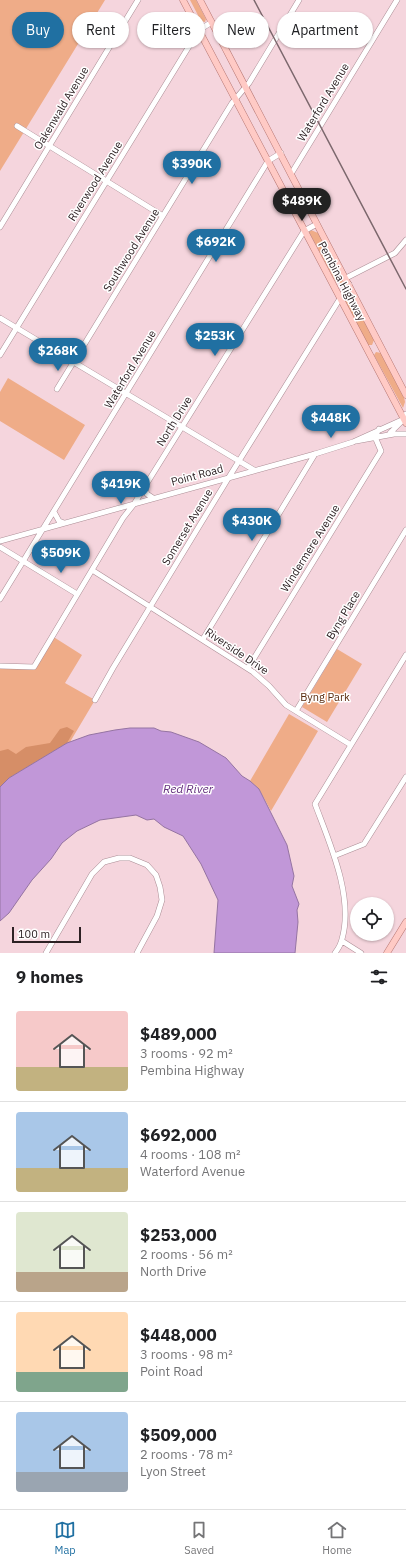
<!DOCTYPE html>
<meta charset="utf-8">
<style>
:root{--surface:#fff;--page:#f6f6f6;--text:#202124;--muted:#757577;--line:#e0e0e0;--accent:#2070a2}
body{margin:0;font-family:"IBM Plex Sans",sans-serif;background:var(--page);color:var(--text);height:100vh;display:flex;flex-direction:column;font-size:15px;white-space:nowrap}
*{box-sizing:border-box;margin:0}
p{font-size:13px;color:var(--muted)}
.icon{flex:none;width:22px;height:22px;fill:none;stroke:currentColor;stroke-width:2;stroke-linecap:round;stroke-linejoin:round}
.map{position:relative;height:953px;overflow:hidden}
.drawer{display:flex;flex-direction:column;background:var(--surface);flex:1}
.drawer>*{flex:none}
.top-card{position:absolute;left:12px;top:12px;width:382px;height:36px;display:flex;gap:8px}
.tools{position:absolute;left:350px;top:897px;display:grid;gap:8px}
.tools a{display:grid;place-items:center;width:44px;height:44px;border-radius:50%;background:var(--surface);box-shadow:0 1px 3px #0004;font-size:20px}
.scale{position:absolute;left:12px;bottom:10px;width:69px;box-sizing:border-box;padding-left:4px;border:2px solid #2d2124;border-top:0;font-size:11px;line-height:14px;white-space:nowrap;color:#2d2124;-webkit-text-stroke:3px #fff;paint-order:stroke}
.price{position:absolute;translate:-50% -34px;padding:0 9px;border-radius:14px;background:var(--accent);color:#fff;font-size:13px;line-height:26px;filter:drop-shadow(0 1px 2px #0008)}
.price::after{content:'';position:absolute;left:50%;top:24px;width:12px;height:9px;margin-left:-6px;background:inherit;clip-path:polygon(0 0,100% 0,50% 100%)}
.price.selected{background:#222;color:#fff}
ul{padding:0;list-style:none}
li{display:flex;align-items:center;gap:12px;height:100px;padding:0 16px}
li+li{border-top:1px solid var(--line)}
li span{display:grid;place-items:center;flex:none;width:112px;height:80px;border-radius:4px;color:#555}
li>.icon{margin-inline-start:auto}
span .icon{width:48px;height:48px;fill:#fffc;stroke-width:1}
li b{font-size:17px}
h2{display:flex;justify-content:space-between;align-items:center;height:48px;padding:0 16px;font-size:17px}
.tag{padding:0 14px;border-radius:18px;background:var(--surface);box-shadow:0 1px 3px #0004;font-size:14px;line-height:36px}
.tag.selected{background:var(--accent);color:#fff}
.tabs{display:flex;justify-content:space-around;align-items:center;height:56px;border-top:1px solid var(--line);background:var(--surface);font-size:11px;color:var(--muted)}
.tabs a{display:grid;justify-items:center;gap:2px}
.tabs .selected{color:var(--accent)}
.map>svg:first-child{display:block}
.green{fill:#efac88}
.forest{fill:#d68e67}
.water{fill:#c197d8;stroke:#9574a2}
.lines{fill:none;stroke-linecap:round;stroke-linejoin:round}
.minor-casing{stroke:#ab8d95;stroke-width:6}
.major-casing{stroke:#b67773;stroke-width:7}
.minor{stroke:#fff;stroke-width:5}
.major{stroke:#ffcac5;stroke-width:6}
.rail{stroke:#7c686d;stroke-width:1.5}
.labels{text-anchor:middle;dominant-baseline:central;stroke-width:3;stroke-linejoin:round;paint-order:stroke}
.street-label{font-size:11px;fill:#2d2124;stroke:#fff}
.park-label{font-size:11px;fill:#5a2c0f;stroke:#fff}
.water-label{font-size:12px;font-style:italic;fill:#65317e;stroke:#fff}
</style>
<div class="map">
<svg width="406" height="953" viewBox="0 0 406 953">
<rect width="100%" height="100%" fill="#f5d5dd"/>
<path class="green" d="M0,0H105L0,171Z
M190,0H196L206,19L205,22L201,21Z
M311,230L318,233L343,280L342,283H337L334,279L309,232Z
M346,294L352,298L374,340L372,345H368L343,298L344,295Z
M376,352L381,353L404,397L405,402L403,408L374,355Z
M8,378L85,425L64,460L0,421V392Z
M52,636L82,655L65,683L95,700L70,742L9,778L0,787V666L34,667Z
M337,649L362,664L327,722L302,707Z
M289,714L318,731L271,811L259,789L250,781Z"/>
<path class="forest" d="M67,727L74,731L67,743L9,778L0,787V751L8,749L16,754L26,747L50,743L60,729Z"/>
<path class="water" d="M130,728H154L161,731L171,732L199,742L226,758L242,776L250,781L259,789L287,845L294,876L292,886L299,904L297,910L298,922L295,953H214L218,900L201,864L183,836L164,827L154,819L147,820L136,815L100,820L77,831L62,843L51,859L32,880L9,913L0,921V787L9,778L67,743L89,735L115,730Z"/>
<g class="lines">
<defs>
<path id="minor" d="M17,126L163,216
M291,174L397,0
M0,227L138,0
M346,278L395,253L406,240
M0,318L254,470
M0,355L199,30L212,22
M57,389L232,103L249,83L299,0
M390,433L404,419L406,414
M356,441L394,434H406
M144,487L147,494L153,498
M54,512L59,521L64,523
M0,541L315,454L353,442L404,419
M0,547L77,594
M92,570L253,672L269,686L286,705L351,745L315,804C330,844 354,897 342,939C341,944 338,949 335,953
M0,599L268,161L281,153
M203,639L315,454
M0,666L34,667L123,518L134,504L304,231L317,224
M248,668L381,451L375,437L379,429
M95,700L113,668L229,477L349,284
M296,711L406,530
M351,745L406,655
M334,856L364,844L406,777
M342,941L361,953
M46,953L92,874L104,862L119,858H130L147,865L156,875L160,887L162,900L157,916L137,953"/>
<path id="major" d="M183,0L406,423
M200,0L406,395
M387,953L406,922"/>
</defs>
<use href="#minor" class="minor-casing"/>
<use href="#major" class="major-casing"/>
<use href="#minor" class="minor"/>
<use href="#major" class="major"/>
<path class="rail" d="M254,0L406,289"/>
</g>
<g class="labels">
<g class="street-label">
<text transform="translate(323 102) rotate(-59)">Waterford Avenue</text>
<text transform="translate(61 108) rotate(-59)">Oakenwald Avenue</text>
<text transform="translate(95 181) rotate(-58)">Riverwood Avenue</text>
<text transform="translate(131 250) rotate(-58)">Southwood Avenue</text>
<text transform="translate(342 281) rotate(62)">Pembina Highway</text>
<text transform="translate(130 369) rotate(-59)">Waterford Avenue</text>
<text transform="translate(174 421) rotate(-58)">North Drive</text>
<text transform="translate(197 475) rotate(-15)">Point Road</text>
<text transform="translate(187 527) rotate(-59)">Somerset Avenue</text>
<text transform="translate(310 548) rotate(-58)">Windermere Avenue</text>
<text transform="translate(343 615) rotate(-59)">Byng Place</text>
<text transform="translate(237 651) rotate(34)">Riverside Drive</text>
</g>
<g class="park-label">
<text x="325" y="697">Byng Park</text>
</g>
<g class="water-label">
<text x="188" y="788">Red River</text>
</g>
</g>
</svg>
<div class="tools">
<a><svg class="icon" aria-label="locate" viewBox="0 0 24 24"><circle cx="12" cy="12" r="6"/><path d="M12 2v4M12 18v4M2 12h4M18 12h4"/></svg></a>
</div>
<div class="scale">100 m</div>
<b class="price" style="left:192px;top:185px">$390K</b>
<b class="price selected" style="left:302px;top:222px">$489K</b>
<b class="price" style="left:216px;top:263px">$692K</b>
<b class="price" style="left:215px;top:357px">$253K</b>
<b class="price" style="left:58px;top:372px">$268K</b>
<b class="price" style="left:331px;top:439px">$448K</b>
<b class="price" style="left:121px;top:505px">$419K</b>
<b class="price" style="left:252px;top:542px">$430K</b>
<b class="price" style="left:61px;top:574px">$509K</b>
<div class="top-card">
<a class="tag selected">Buy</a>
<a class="tag">Rent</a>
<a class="tag">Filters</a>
<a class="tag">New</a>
<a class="tag">Apartment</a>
</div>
</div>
<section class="drawer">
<h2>9 homes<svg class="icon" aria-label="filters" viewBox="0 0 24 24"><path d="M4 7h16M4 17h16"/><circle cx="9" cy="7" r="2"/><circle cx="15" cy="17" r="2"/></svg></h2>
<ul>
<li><span style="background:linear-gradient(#f6c9c9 70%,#c2b280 0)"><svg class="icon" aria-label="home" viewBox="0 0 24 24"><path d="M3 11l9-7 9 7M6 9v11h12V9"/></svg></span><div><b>$489,000</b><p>3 rooms · 92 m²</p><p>Pembina Highway</p></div></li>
<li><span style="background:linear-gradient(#a9c7e8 70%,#c2b280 0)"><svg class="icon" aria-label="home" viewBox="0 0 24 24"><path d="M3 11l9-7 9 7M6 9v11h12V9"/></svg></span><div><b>$692,000</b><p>4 rooms · 108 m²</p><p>Waterford Avenue</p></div></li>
<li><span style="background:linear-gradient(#dfe7d0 75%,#b9a48a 0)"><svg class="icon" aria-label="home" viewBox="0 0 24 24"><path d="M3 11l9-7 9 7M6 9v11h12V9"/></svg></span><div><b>$253,000</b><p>2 rooms · 56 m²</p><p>North Drive</p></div></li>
<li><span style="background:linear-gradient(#ffd9b3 75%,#7fa58c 0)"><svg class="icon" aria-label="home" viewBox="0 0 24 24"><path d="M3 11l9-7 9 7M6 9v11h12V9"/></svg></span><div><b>$448,000</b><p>3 rooms · 98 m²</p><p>Point Road</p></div></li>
<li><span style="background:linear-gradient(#a9c7e8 75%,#9aa5b1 0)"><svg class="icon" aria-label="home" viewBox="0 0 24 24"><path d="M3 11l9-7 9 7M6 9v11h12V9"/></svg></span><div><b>$509,000</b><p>2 rooms · 78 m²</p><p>Lyon Street</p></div></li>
</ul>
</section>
<nav class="tabs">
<a class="selected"><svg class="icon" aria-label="map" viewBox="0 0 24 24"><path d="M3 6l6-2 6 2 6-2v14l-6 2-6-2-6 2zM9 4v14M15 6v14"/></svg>Map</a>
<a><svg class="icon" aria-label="saved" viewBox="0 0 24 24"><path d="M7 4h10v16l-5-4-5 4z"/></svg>Saved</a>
<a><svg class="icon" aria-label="home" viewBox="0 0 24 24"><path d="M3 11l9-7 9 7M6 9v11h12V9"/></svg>Home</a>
</nav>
